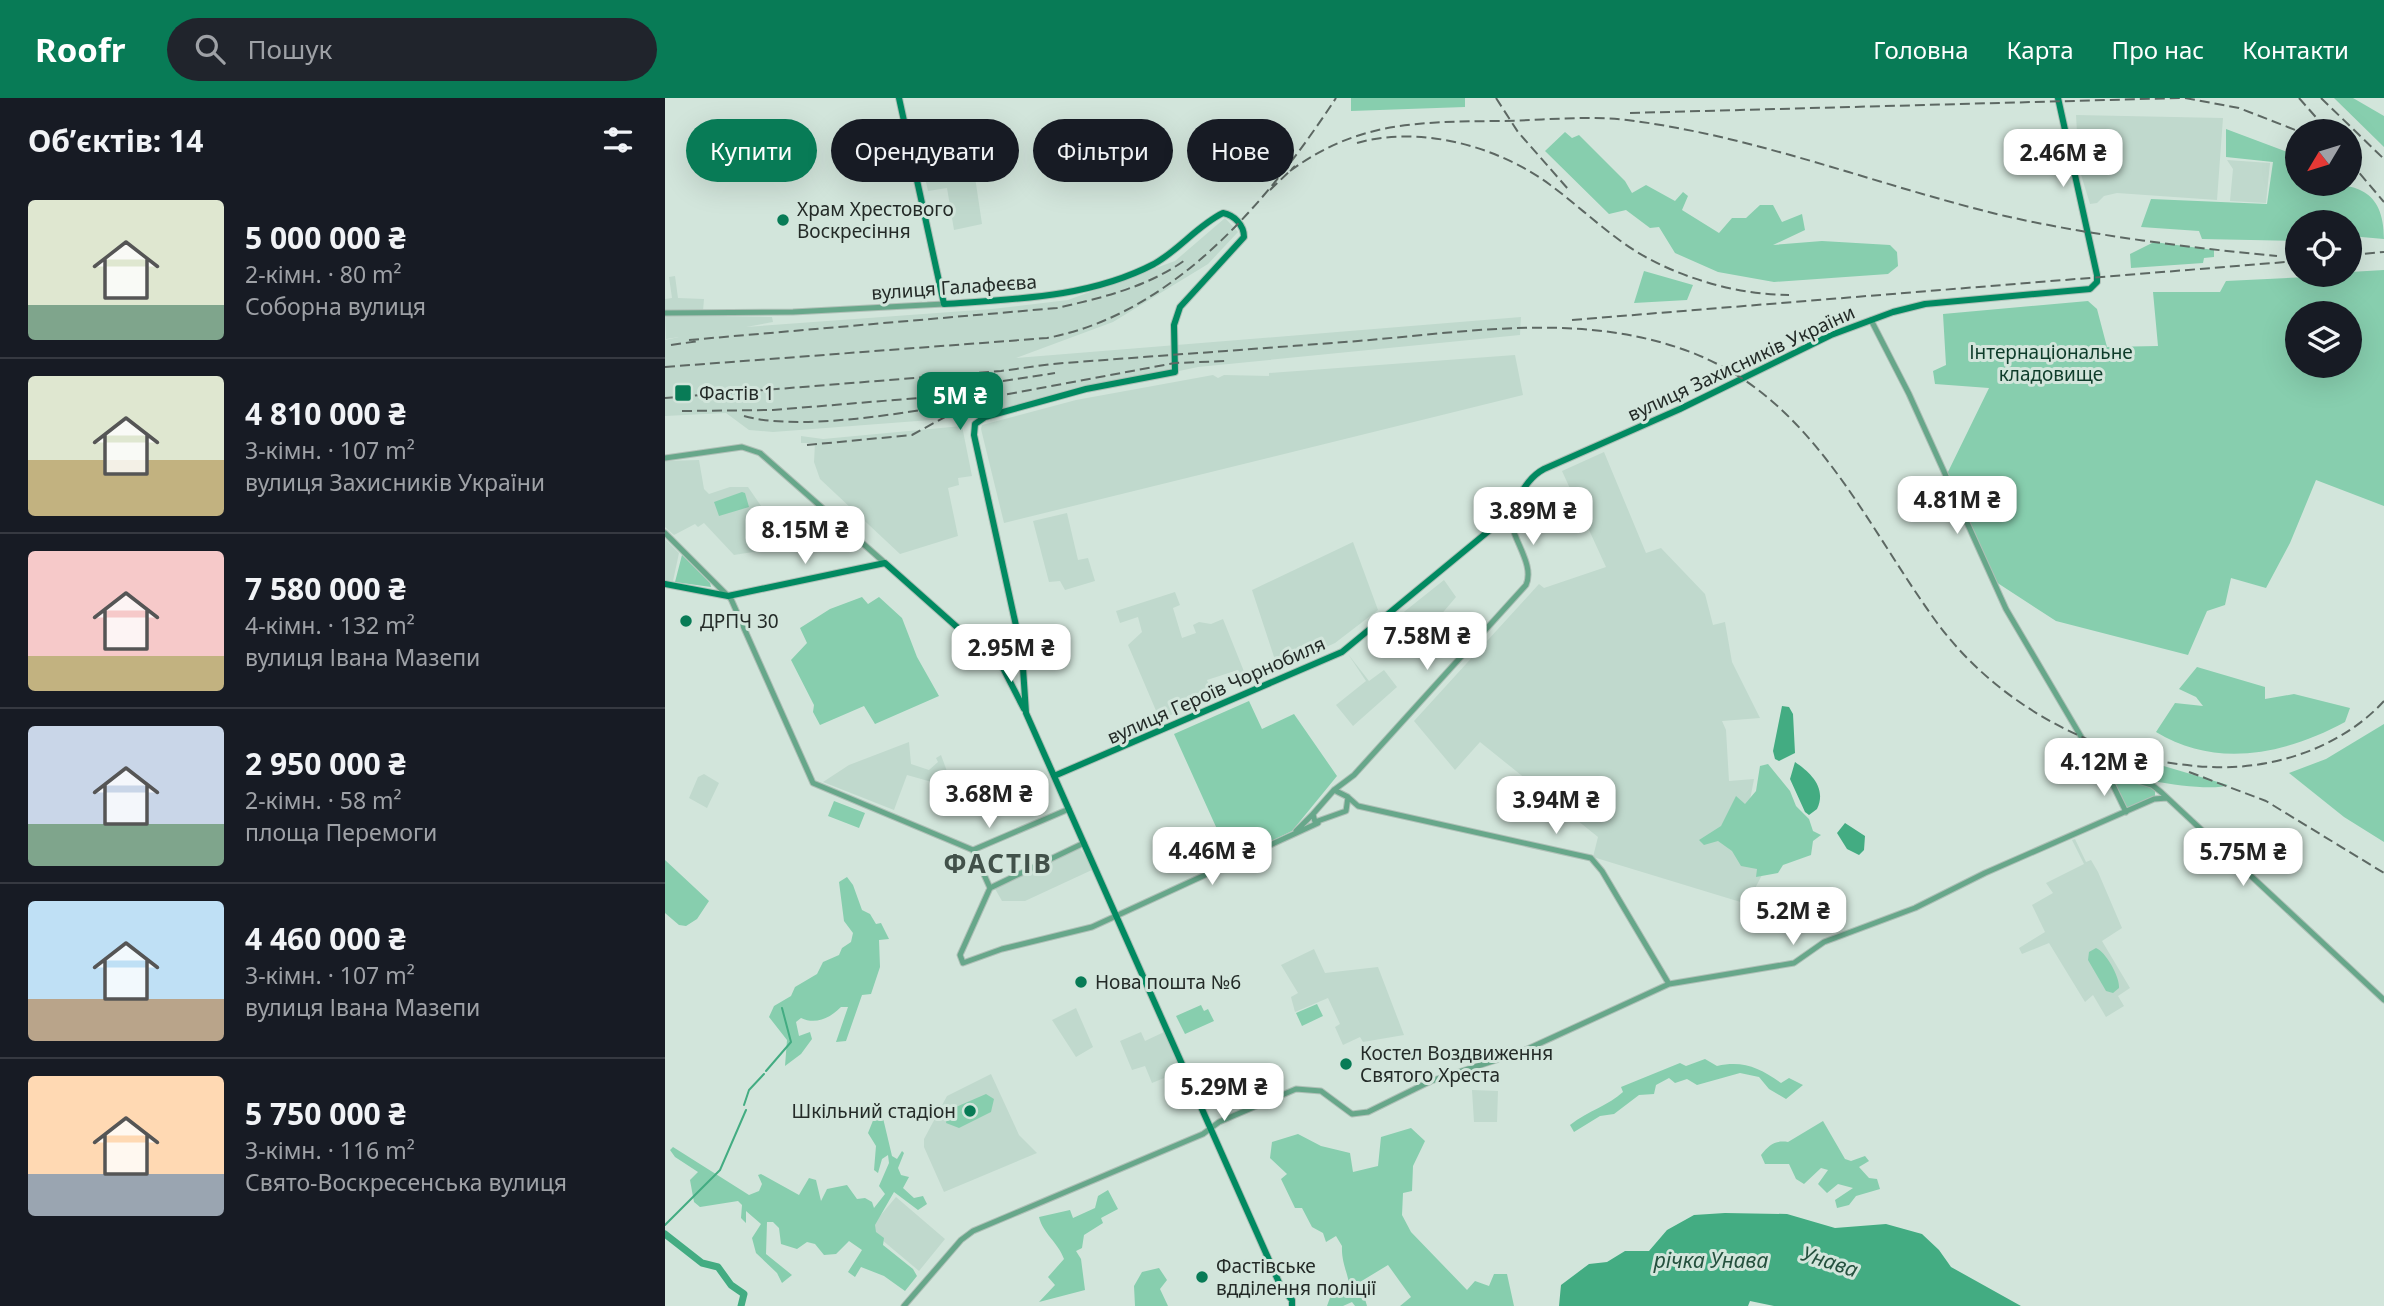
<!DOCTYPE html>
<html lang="uk">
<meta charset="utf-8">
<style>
:root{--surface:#171b24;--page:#20242c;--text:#f1f3f6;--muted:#9ea1a6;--line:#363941;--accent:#087b56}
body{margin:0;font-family:"Noto Sans",sans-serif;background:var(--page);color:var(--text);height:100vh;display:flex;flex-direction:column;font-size:26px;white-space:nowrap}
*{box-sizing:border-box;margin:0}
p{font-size:23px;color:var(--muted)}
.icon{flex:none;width:38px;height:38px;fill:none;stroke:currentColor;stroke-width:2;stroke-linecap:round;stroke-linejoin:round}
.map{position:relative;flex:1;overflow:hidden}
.side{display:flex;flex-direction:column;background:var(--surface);width:665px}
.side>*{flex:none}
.top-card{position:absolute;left:21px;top:21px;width:665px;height:63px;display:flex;gap:14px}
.needle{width:46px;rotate:232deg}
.tools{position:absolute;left:1620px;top:21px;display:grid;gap:14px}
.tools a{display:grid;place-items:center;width:77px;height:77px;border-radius:50%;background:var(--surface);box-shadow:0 7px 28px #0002;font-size:35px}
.price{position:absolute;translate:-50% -60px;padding:0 16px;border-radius:14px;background:#fff;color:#222;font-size:23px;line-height:46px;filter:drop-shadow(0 2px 4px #0008)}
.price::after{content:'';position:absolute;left:50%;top:42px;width:21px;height:16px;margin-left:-10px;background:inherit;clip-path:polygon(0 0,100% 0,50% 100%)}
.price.selected{background:var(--accent);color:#fff}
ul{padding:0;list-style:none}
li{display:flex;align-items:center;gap:21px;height:175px;padding:0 28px}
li+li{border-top:2px solid var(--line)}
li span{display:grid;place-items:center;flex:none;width:196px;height:140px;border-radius:7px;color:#555}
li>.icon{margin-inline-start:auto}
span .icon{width:84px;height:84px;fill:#fffc;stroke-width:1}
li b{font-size:30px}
h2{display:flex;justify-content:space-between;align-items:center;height:84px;padding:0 28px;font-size:30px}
.pill{padding:0 24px;border-radius:32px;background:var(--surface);box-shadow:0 7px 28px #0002;font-size:24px;line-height:63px}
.pill.selected{background:var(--accent);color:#fff}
header{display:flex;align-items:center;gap:42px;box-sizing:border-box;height:98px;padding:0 35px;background:var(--accent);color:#fff}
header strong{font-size:33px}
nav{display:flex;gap:38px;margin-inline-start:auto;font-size:24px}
.search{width:490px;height:63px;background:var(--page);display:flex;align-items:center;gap:18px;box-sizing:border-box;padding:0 24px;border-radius:38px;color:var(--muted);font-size:26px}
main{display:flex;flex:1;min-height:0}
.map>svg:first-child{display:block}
.built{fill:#c0d9cd}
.green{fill:#87ceae;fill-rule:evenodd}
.water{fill:#43ac82}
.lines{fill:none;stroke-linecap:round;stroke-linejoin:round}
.stream{stroke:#43ac82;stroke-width:2}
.river{stroke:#43ac82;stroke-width:7}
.tertiary-casing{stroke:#afc0b7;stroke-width:7}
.secondary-casing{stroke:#afc0b7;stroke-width:8}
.tertiary{stroke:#67a78a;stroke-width:5}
.secondary{stroke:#018a61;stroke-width:6}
.rail{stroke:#5d6863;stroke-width:2;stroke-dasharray:10 5;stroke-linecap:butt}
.poi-dot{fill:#087b56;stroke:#d2e5db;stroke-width:2.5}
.labels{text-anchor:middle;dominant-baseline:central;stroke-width:6;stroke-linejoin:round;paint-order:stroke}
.poi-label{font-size:19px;fill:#242b28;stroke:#d2e5db;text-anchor:start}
.street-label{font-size:19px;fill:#242b28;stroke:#d2e5db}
.park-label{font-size:19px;fill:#0e3c2a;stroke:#d2e5db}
.water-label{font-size:21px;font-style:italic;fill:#25513e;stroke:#d2e5db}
.district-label{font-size:26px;font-weight:bold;letter-spacing:2px;fill:#42514a;stroke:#d2e5db}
</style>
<header>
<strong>Roofr</strong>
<div class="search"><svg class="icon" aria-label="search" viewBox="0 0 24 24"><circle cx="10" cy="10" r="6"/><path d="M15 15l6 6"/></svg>Пошук</div>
<nav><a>Головна</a><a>Карта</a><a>Про нас</a><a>Контакти</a></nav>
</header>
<main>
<section class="side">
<h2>Об’єктів: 14<svg class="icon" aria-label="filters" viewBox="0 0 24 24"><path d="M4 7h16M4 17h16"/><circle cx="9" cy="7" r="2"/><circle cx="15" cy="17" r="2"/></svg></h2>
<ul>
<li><span style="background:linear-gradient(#dfe7d0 75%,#7fa58c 0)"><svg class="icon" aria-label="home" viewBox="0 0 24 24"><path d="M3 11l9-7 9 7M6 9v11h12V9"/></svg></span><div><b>5 000 000 ₴</b><p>2-кімн. · 80 m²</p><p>Соборна вулиця</p></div></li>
<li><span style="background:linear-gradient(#dfe7d0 60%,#c2b280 0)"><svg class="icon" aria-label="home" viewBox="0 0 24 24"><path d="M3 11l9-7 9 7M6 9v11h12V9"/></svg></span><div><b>4 810 000 ₴</b><p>3-кімн. · 107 m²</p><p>вулиця Захисників України</p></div></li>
<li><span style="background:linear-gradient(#f6c9c9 75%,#c2b280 0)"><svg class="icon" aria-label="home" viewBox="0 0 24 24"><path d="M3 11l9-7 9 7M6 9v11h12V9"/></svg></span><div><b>7 580 000 ₴</b><p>4-кімн. · 132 m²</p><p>вулиця Івана Мазепи</p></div></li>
<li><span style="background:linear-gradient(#c9d6e8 70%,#7fa58c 0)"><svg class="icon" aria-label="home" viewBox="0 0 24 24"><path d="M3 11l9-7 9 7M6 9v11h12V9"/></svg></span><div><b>2 950 000 ₴</b><p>2-кімн. · 58 m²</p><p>площа Перемоги</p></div></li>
<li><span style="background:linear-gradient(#bfe0f5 70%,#b9a48a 0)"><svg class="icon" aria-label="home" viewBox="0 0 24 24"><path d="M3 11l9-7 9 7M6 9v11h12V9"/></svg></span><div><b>4 460 000 ₴</b><p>3-кімн. · 107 m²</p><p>вулиця Івана Мазепи</p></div></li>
<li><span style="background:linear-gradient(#ffd9b3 70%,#9aa5b1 0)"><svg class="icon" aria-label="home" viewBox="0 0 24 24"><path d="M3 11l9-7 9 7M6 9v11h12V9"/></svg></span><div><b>5 750 000 ₴</b><p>3-кімн. · 116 m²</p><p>Свято-Воскресенська вулиця</p></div></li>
</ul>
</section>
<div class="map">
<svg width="1719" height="1208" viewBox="0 0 1719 1208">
<rect width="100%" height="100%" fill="#d2e5db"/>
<path class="built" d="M1411,17L1558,20L1552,102L1452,95L1439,98L1432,105L1425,106L1414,70Z
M331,24L341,73L310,79L317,126L289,132L282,90L263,93L252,44Z
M1562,62L1605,65L1601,105L1565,103L1568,71Z
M560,120L573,134L543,166L448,224L351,260L856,219L855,237L533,269L292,320L108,334L84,332L61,315L0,318V242L14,239L1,241L0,217L107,219L108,224L81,229L327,211L403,202L510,163Z
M10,178L13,200L39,201L38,213H0V201L7,200L4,179Z
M850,257L858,297L339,425L316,331L317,327L411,302L548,277L553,280L559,277L604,278V275Z
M297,328L307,378L293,380L294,387L283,390L293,438L235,456L155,381L149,364L150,345H136V338L158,341Z
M939,354L981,455L996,450L1040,496L1048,527L1060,524L1067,564L1095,620L1057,623L1061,632L1064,683L1089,681L1084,707L1099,773L1082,806L928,759L933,739L815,644L790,672L749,623L874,486L879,490L941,469L897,373Z
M34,362L39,391L44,396L65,389H83L105,421L114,450L69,457L39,425L33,429L30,426L9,437L0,429V363Z
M402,415L413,462L423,460L430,483L400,492L395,483L384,484L368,423Z
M0,441L14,455L8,483L0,482Z
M688,444L713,512L670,545L613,571L587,492Z
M779,482L791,499L763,532L735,548L720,529Z
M510,494L515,507L508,510L517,540L531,535L528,527L534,524L546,526L558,521L582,581L578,583L573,572L542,582L548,597L495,622L463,547L477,534L473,519L455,525L451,513Z
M683,556L704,583L719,572L732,589L688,628L671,607L701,583Z
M244,644L246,666L264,672L273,664L271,660L276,657L290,695L286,697L281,688L242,677L229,712L158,684L184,667Z
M39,676L54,685L42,710L24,700L33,679Z
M1410,741L1421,764L1426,762L1433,774L1457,830L1437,843L1465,890L1453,898L1459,908L1441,919L1428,897L1420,904L1384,845L1357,856L1354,850L1380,834L1367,807L1388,795L1381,785L1419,766L1407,742Z
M414,749L429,771L360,803H337L329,789Z
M649,851L660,875L713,869L739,937L698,944L695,939L678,947L670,929L675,926L663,900L630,914L626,899L633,895L616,867Z
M411,910L428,949L411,959L387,922Z
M476,934L480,943L499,934L516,973L487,985L480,968L467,972L455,943Z
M326,976L354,1037L372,1055L279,1094L259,1049V1041L282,998Z
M807,992L833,993L832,1024H809Z
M231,1099L280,1141L254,1173L204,1131Z"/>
<path class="green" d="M686,0H800V9L686,13Z
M1669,0H1688L1719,18V49Z
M1561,31L1633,58V86C1678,86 1719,81 1719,141L1685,138V124H1633V143L1537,141L1534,133L1476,129L1486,101L1602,106L1608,64L1561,59Z
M900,34L907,40L914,37L960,83L967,95L981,87L1010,103L1018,94L1023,98L1017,112L1054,135L1067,120H1081L1095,107H1108L1117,124L1137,116L1140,132L1108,147L1157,143L1225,147L1232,154L1233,168L1223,176L1109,184L1053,174L1010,155L994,129L985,130L961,112L944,116L880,53Z
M1489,144L1549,152V159L1539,160L1538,165L1466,170L1465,156Z
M1719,172V408L1651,382L1625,445L1601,490L1566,480L1560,507L1542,513L1523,557L1391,523L1331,484L1282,376L1324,290L1270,286L1268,273L1281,267L1278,216L1423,203L1432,211L1442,249L1493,248L1488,194H1555L1561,183L1685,177V174ZM1633,215H1685V268H1633Z
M979,173L1028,187L1022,202L969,205Z
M77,394L80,395L84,409L54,418L49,404Z
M17,457L45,485L46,489L10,484Z
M197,499L203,506L214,499L237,520L252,559L274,598L210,626L199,608L155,627L148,614L149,607L126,562L142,545L135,530L165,511Z
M1532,569L1600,589V601L1629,596L1685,610L1680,624C1621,656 1551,671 1491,634L1510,605L1538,608L1531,599L1514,591Z
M584,603L597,631L629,616L672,678L627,733L566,762L509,636Z
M1719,626V744L1679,719L1624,675L1661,661Z
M1424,646L1563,687C1545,695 1458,681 1441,668C1433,663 1429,654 1424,646Z
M1103,666L1125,693L1131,708L1144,721L1148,733L1156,737L1148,743L1146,757L1118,767L1113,775L1091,779L1092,771L1076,768L1067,753L1053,743L1039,747L1034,742L1056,728L1071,698L1080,706L1091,693L1095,668Z
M1451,679L1486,689L1490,692V698L1462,710L1449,683Z
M169,703L200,715L194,730L163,718Z
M0,762L44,803L32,821L21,828L14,827L0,815Z
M182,779L188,787L197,812L205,816L211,826L216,825L224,841L214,842L215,869L206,896L197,897L181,943L171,944L183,909H176C165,920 151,927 136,920L131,924L134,938L145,934L147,941L136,956L120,968L122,942L104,919L109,908L126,898L130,889L152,876L158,864L174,857L177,850L186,844L188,835L179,823L174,784Z
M1431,850C1441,854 1455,879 1454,890L1448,895L1441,893L1423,862L1424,854Z
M652,906L658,918L637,928L631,915Z
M536,907L539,913L543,911L549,923L520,936L511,918Z
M1040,961L1052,968C1078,962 1095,970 1116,985L1124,980L1138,987L1121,1001L1104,991L1094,979L1075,975L1032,987L1022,981L1010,985L1004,980L991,987L989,996L974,997L949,1016L935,1018L909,1034L905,1027C923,1013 944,1007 958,994L956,989L1015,965L1021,968Z
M321,996L329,1001L326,1014L294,1030L281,1025L284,1012Z
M209,1020H218L227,1058L232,1061L237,1053L239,1055L233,1070L236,1077L244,1079L238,1090L249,1100L258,1098L262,1106L253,1112L229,1094L210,1127L211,1134L219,1140L218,1147L248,1171L252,1178L240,1193L219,1178L196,1169L190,1179L183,1174L197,1152L184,1143L171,1156L159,1157L150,1146L142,1144L132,1151L116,1146L114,1130L108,1124H102L101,1156L127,1177L117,1185L112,1175L91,1155L87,1140L96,1126L81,1113V1125L76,1120L77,1107L73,1103L35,1109L29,1104L25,1082L33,1074L10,1059L5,1052L8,1049L84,1097L94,1093L97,1086L93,1077L96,1076L134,1097L144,1080L151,1082L156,1103L162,1091L182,1087L192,1101L200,1100L207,1104L209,1110L220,1096L214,1088L224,1065L223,1057L217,1061L213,1075L209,1072L211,1048L203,1035Z
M1158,1023L1180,1061L1186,1063L1200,1058L1204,1063L1194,1069L1204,1080L1212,1081L1215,1091L1191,1098L1184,1107L1172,1110L1170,1102L1188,1090L1173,1086L1162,1095L1153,1086L1163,1072L1156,1070L1139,1086L1131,1081L1124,1066H1100L1096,1057C1104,1047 1110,1042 1123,1044Z
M746,1030L760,1043L748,1068L747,1093L738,1095L737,1117L746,1134L802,1192L810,1183L824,1188L829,1176H842L849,1208H735L746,1199L723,1167L695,1184L702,1208H690L687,1204L678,1208H662L666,1197L684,1194C686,1179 676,1168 677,1148L671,1138L661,1144L658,1135L647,1129L637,1110H630L616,1081L622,1076L605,1060L607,1044L633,1036L656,1048L685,1055L688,1074L713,1068L716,1039Z
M443,1092L453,1111L436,1120L438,1125L419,1137L417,1150L411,1153L416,1161L420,1192L374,1204L390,1187L383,1179L399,1161C393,1144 378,1136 374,1119L405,1112L408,1120L430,1110L433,1098Z
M494,1170L502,1182L495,1191L503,1208H470L469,1188L477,1174Z"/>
<path class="water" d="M1117,608L1124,609L1128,616L1130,655L1114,663L1110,661L1108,653Z
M1130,664C1146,675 1162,690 1152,711L1144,717L1140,714L1125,681Z
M1180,725L1200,738L1199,752L1194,757L1182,751L1172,735Z
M1060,1115L1122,1116L1170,1130L1221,1126L1257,1136L1274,1152L1286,1169L1356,1208H1109L1085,1203L1083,1208H894L896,1187L924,1166L942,1164L960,1153H984L1002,1132L1029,1117Z"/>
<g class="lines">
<path class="stream" d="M101,973L126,944L117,910
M79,1007L84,992L99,976
M0,1127L55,1072L81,1012"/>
<path class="river" d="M0,1136L37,1165L53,1169L66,1187L79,1196L76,1208"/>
<defs>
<path id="tertiary" d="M0,215L128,214L279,206
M1206,222L1244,296L1341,511L1428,659L1443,677L1461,714
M0,360L77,349L95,355L220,465
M0,435L66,501L148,685L308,752L325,790
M1440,673L1487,687L1496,694L1719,902
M669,692L683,699L681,713L650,724L648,716L669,692L689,677L861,487C871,464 842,437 846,413
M684,700L693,708L926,760L937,773L1004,886
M631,733L648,716
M308,752L404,711
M325,790L295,857L298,865L337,851L427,829L653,725
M325,790L419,745
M239,1208L296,1142L308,1133L538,1036L554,1024L631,991L656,993L687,1016L703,1014L766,983L856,954L1004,886L1129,865L1159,844L1250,810L1320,775L1489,701L1502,700"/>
<path id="secondary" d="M234,0L279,206C349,201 424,200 489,166C514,152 533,127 558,115C569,117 579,127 579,139L515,209L509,227L510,274L421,291L320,319L310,326L309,337L357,555L361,615L616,1189L627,1202V1208
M0,486L63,498L220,465L338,570L359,611
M389,678L677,554L837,422C853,406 858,382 879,371L1015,311L1166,237L1228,214L1260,206L1425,191L1432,184V177L1393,0"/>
</defs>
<use href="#tertiary" class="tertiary-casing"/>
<use href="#secondary" class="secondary-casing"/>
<use href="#tertiary" class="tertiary"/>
<use href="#secondary" class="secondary"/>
<path class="rail" d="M831,0L853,34L903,91
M1520,0L1574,10L1633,33
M1634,0L1663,33
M1656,0L1719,61
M965,15L1516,0
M692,45C755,27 832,48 884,86C914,108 940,134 972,154C1015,180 1073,197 1124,197
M1685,64L1719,104
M625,73C692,24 751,24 830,23C874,23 918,17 962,22C1091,38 1214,88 1340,118C1424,137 1526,150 1612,158
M605,92L630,68
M1685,157L1719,154
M907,222L1633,163
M24,242L392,210C436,200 483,189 520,162
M6,247L34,243
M0,269L382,240C509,216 604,102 671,0
M338,283L390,275
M0,300L336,273L387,266C489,258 591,251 693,243C801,234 914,214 1020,252C1146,297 1197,421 1270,522C1333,609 1438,664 1545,669C1608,672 1676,650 1719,603
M17,313L108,312L314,295
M79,318C132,333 238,316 294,305
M142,347L247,337L311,302L510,265L562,263
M1524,674L1601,703L1719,775"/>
</g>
<g class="poi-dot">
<circle cx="118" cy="122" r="7"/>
<rect x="9" y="286" width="18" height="18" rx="3.5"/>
<circle cx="21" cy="523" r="7"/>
<circle cx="416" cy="884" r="7"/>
<circle cx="681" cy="966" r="7"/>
<circle cx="305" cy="1013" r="7"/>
<circle cx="537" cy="1179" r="7"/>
</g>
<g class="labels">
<g class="poi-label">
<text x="132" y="111">Храм Хрестового<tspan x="132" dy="22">Воскресіння</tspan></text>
<text x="34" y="295">Фастів 1</text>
<text x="35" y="523">ДРПЧ 30</text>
<text x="430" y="884">Нова пошта №6</text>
<text x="695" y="955">Костел Воздвиження<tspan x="695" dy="22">Святого Хреста</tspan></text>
<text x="291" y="1013" text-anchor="end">Шкільний стадіон</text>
<text x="551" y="1168">Фастівське<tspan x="551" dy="22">вдділення поліції</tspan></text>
</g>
<g class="street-label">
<text transform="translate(289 189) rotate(-4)">вулиця Галафеєва</text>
<text transform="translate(1076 265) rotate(-25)">вулиця Захисників України</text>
<text transform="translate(551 592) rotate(-24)">вулиця Героїв Чорнобиля</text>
</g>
<g class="park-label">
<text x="1386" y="254">Інтернаціональне<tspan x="1386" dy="22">кладовище</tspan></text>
</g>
<g class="water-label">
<text x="1046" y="1162">річка Унава</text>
<text transform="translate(1165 1163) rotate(18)">Унава</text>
</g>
<g class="district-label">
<text x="333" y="765">ФАСТІВ</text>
</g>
</g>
</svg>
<div class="tools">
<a><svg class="needle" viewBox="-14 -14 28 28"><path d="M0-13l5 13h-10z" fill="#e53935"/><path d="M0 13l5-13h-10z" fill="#9ea1a6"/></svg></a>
<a><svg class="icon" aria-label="locate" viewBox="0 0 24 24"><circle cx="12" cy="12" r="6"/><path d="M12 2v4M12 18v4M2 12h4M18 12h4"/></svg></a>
<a><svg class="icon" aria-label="layers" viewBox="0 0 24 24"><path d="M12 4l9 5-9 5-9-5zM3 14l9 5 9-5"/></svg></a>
</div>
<b class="price" style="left:1398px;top:91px">2.46M ₴</b>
<b class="price selected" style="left:295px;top:334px">5M ₴</b>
<b class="price" style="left:1292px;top:438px">4.81M ₴</b>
<b class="price" style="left:868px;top:449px">3.89M ₴</b>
<b class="price" style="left:140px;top:468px">8.15M ₴</b>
<b class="price" style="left:762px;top:574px">7.58M ₴</b>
<b class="price" style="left:346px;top:586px">2.95M ₴</b>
<b class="price" style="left:1439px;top:700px">4.12M ₴</b>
<b class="price" style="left:324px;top:732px">3.68M ₴</b>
<b class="price" style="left:891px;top:738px">3.94M ₴</b>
<b class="price" style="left:547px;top:789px">4.46M ₴</b>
<b class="price" style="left:1578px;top:790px">5.75M ₴</b>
<b class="price" style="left:1128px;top:849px">5.2M ₴</b>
<b class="price" style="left:559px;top:1025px">5.29M ₴</b>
<div class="top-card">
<a class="pill selected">Купити</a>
<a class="pill">Орендувати</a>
<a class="pill">Фільтри</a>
<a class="pill">Нове</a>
</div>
</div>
</main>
